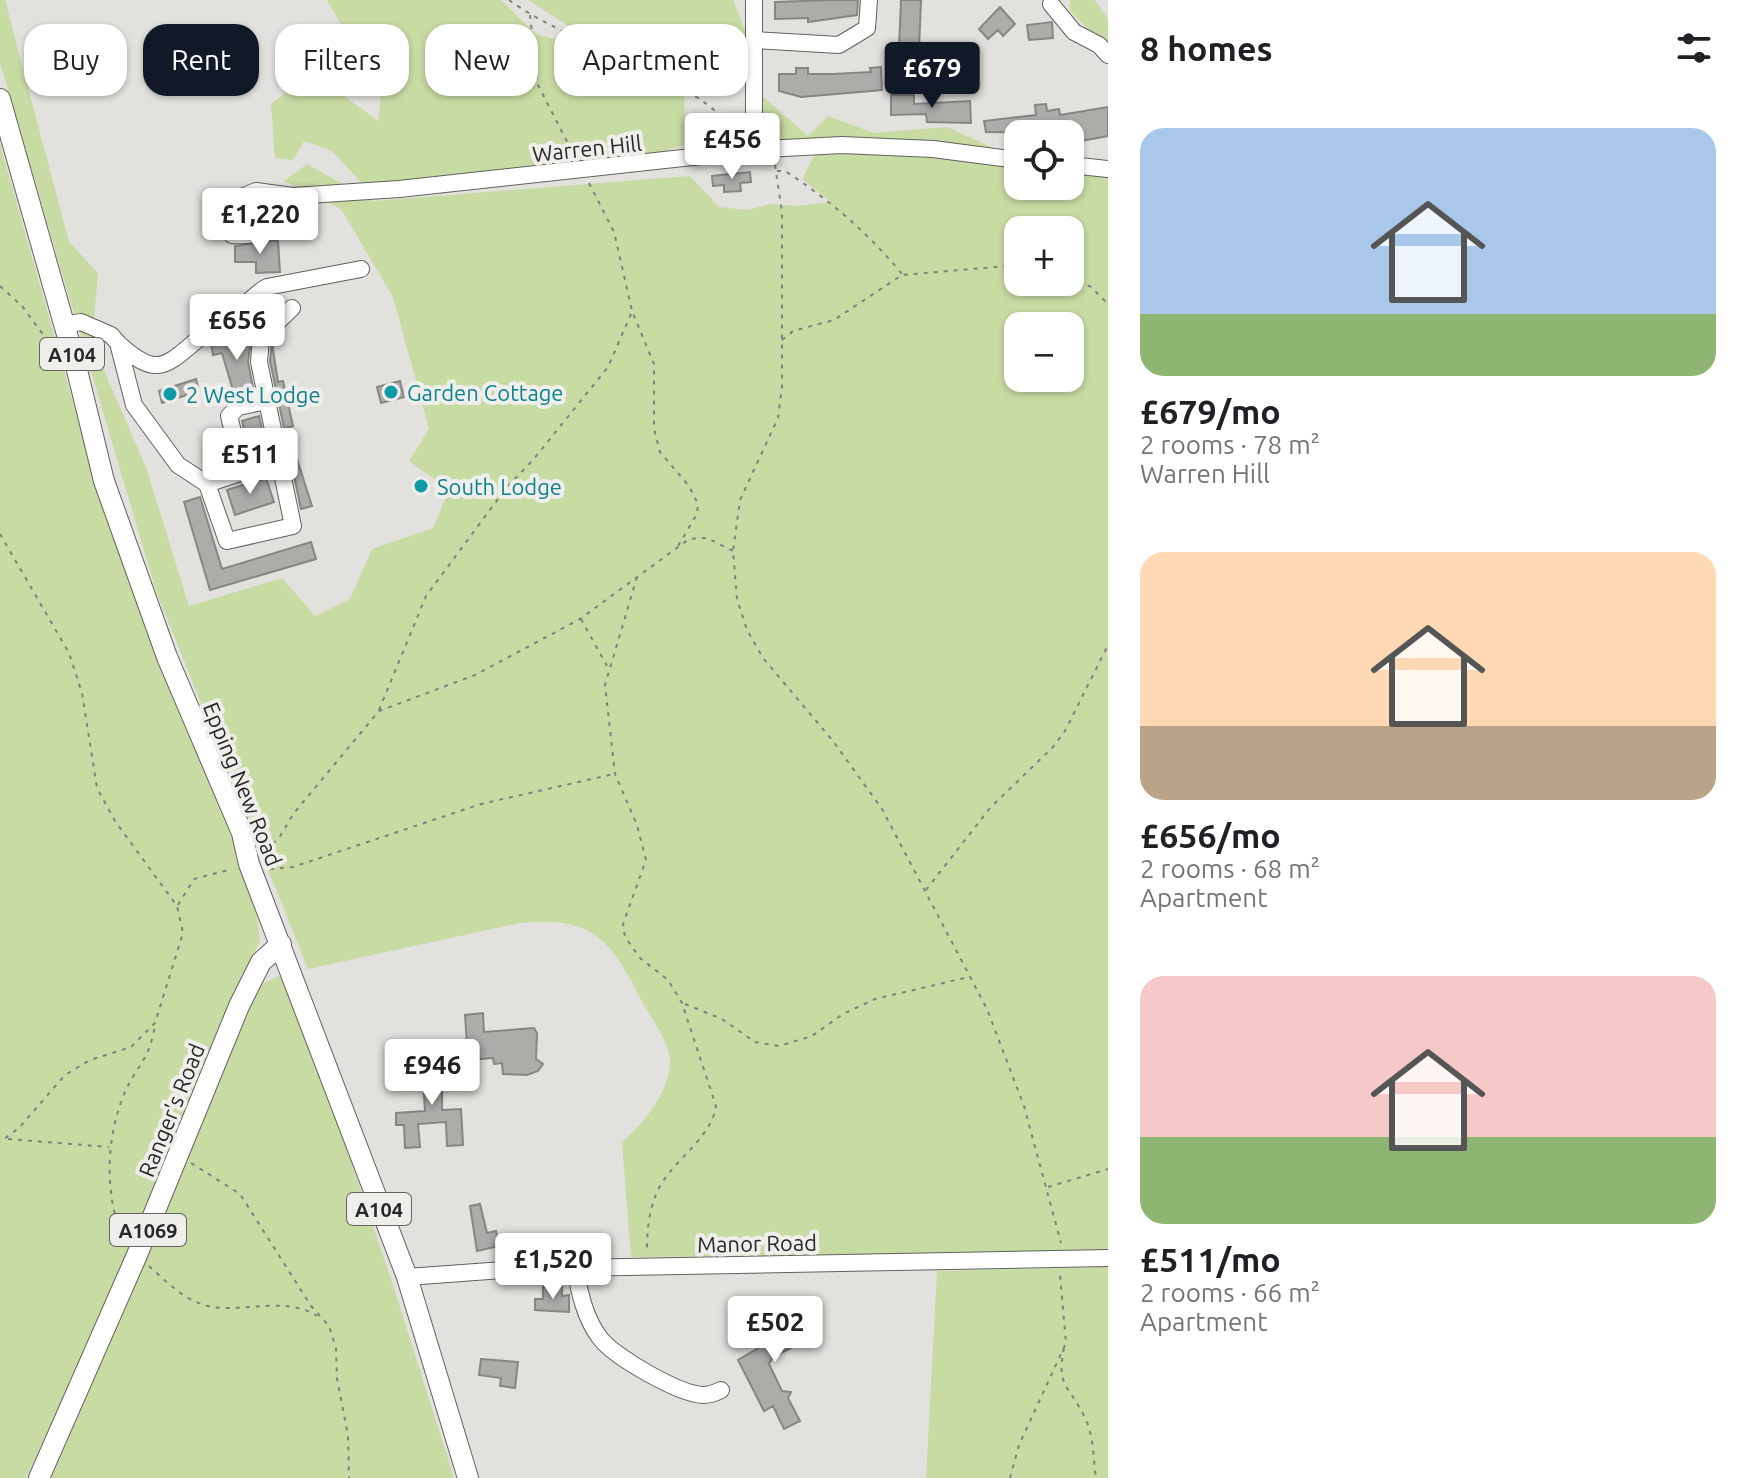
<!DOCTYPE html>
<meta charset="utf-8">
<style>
:root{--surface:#fff;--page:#f6f6f6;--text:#202124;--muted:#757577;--accent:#111827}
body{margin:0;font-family:Ubuntu,sans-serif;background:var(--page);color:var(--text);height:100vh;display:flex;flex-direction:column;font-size:30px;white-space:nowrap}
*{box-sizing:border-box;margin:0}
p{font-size:26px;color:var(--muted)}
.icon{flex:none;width:44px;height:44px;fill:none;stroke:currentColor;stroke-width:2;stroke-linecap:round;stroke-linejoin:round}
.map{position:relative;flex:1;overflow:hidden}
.side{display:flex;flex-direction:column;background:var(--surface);width:640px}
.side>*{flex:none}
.top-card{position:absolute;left:24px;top:24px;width:760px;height:72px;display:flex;gap:16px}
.controls{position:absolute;left:1004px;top:120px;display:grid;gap:16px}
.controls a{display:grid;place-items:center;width:80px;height:80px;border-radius:16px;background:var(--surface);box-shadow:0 2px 6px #0004;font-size:40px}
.price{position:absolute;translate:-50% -68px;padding:0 18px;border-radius:8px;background:#fff;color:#222;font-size:26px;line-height:52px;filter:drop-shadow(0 2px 4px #0008)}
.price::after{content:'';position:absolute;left:50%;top:48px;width:24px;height:18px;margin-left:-12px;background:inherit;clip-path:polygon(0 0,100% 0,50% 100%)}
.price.on{background:var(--accent);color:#fff}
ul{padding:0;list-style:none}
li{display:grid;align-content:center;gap:16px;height:424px;padding:0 32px}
li span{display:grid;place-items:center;height:248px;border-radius:24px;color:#555}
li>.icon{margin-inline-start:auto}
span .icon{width:144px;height:144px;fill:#fffc;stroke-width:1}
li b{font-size:34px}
h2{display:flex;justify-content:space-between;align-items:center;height:96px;padding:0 32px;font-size:34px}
.chip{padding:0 28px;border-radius:24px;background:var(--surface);box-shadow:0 2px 6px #0004;font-size:28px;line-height:72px}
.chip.on{background:var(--accent);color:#fff}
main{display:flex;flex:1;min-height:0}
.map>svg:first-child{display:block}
.green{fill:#c8dba3;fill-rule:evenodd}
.building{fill:#aeaca9;stroke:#888683;stroke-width:2}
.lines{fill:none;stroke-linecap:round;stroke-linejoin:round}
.minor-casing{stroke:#61615e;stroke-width:18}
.major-casing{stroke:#61615e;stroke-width:22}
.path{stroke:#82817e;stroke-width:2;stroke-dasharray:4 6;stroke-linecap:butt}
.minor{stroke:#fff;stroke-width:16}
.major{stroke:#fff;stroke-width:20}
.culture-dot{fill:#0f9aa8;stroke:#efeeeb;stroke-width:3}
.labels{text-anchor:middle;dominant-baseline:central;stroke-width:8;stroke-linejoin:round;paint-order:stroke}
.shield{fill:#efeeeb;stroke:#646361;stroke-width:2}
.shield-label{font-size:20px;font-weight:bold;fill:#282826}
.street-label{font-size:22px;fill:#282826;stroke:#efeeeb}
.culture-label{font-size:22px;fill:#0d838f;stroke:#efeeeb;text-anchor:start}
</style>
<main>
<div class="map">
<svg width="1108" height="1478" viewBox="0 0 1108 1478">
<rect width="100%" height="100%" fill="#e2e1dd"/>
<path class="green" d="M0,0H5L69,242L98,273L92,343L146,467L189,606L282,578L315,616L350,599L372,549L433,528L449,490L409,461L429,429L393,297L341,209L284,181L307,164L373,201L690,176L719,207L748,210L769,204L798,206L831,202L802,179L816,152L784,149L760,120V94L808,136L828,116L874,133L947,127L1018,159V186H1070V170H1108V1253L631,1257L622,1142C643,1125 671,1090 670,1060C669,1043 655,1024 647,1010C612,945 601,915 519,923L308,969L156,591L0,63ZM1018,230H1070V282H1018ZM1018,326H1070V378H1018Z
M327,0H501L536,34L615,55L528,0H733L749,40L746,85L685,88L684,145L621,164L362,183L332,151L304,141L293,160L275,158L271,104L313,73L378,121L381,94Z
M1070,0H1095L1108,19V50L1070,11Z
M0,144L88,455L255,900L260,940L138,1231L26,1478H0Z
M279,976L285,978L292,988L392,1282L454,1478H47L252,995L262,984Z
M1108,1267V1478H926L937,1271Z"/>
<path class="building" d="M832,0H858L857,15L808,22V18L775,19V2Z
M901,0H921L919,50L899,49Z
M1000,7L1015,24L1003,36L998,30L988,39L979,29Z
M1052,22L1053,38L1029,40L1027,25Z
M881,67L882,90L801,97L779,91V74H796V68H808V74H833L871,72L870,68Z
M891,95H914V104L970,101L971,123L927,122L926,114L891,115Z
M1046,104L1047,111L1059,109L1060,115L1108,107V136L1081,141V136L1070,138L1066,133L986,132L984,121L1036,115L1035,105Z
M750,172L751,182L740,183L741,191L724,192V185L713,186L712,176Z
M270,241H278L280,272L256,273V262H235V246Z
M252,332L248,362L254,392L235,397L222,353L213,355L211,343Z
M272,343L278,382L283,381L293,426L287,428L312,506L301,509L270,361Z
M196,379L199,391L162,403L159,391Z
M400,381L404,397L381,403L377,387Z
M259,416L267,453L251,458L242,421Z
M266,478L274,502L235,515L227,490Z
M200,497L222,569L311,542L316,559L210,590L184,502Z
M483,1013L484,1032L534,1028L537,1033L536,1059L543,1064L538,1071L527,1075L503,1074L502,1063L494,1064L493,1058L468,1060L465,1015Z
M432,1048L433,1062L442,1061V1110L461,1109L463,1145L447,1146L446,1122L418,1124L420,1147L405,1148L404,1125H396V1113L425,1111L421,1049Z
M480,1204L487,1233L496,1231L499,1246L477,1251L470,1206Z
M543,1287H562V1296L569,1295V1312L535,1310V1299H543Z
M767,1301L799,1308L813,1337L773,1357L769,1364L782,1391L791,1392L788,1398L800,1421L784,1429L773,1406L764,1411L738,1360L803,1322L764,1313Z
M481,1359L518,1362L515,1388L500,1386L501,1378L479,1375Z"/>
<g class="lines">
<defs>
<path id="minor" d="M754,0V124L765,149
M1051,4L1074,32L1099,45L1108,55
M755,40L839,45L867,28L869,0
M1070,165L1108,169
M293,196C284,229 264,237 232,235L223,221L232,201L256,191L293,196L399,189L765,149L842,145L933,149L1018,160
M64,325L81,322L111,335L118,343L134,405L178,465L207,484L227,541L293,526L259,362L261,338L292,308
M118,343C159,381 167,364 202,336C211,330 221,326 229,320C243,309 251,296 267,287L361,269
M243,472L229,416L238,407L267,401
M207,484L279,460
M576,1268C578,1291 586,1320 600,1338C614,1357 679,1394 703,1395C709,1395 715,1393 721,1390
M407,1277L516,1269L1108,1258"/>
<path id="major" d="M0,99L76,366L104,481L167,657L242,833L249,864L407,1277L468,1478
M39,1478L137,1255L239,1006L261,962L281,944"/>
</defs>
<use href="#minor" class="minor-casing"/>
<use href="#major" class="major-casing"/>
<path class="path" d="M509,0C578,50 684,68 741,136
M530,15L538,85L575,157
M775,165L782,212V387L778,418L740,500L733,551L737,599L747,630L763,658L833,741L882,809L987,1009L1024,1106L1061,1243
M777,171H785C830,200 868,233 902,274
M589,183L614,232L632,311L654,364V429L660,452L689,486L698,504L697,514L678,546
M1070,276L1091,287L1108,304
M0,286L22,306L53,348
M782,340L793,331L834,320L902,275L1018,265
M0,534L69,653L82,693L97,788L115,821L177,906L183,933L155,1023L131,1047L90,1060L65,1075L19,1128L0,1142
M637,577L605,685L615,774L637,825L646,860L623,924L625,937L640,958L668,980L682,1003L716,1106C711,1139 674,1159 659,1188C649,1208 647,1229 647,1251
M581,619L607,666
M379,710L426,596L507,487L533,460L608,367L631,314
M265,850L279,838L294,813L379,711L475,675L580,619L689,539L707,538L733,551
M270,869L293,867L481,804L614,774
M926,890L990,808L1053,747L1065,731L1108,645
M178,905L194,879L232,869
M685,1004L722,1019L755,1042L779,1046L812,1036L843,1014L875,999L969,977
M8,1139L109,1147
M191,1163L240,1194L311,1306L329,1326L336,1348L337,1378L348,1436L349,1478
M1048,1187L1108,1169
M124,1242C105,1197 105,1143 123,1097C135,1066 149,1063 155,1025
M149,1266C168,1283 186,1302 212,1307C247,1312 286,1296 317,1316
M1064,1348C1056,1387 1069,1385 1084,1416C1094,1434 1093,1458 1096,1478
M1010,1478L1019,1445L1066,1343L1060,1275"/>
<use href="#minor" class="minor"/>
<use href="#major" class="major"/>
</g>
<g class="culture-dot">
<circle cx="391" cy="392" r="8"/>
<circle cx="170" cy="394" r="8"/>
<circle cx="421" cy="486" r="8"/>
</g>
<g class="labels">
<g class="shield">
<rect x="40" y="338" width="64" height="32" rx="6"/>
<rect x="347" y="1193" width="64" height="32" rx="6"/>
<rect x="110" y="1214" width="76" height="32" rx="6"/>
</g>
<g class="shield-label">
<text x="72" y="354">A104</text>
<text x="379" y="1209">A104</text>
<text x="148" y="1230">A1069</text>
</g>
<g class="street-label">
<text transform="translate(587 148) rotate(-6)">Warren Hill</text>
<text transform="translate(243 784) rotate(68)">Epping New Road</text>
<text transform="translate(171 1110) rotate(-68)">Ranger's Road</text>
<text transform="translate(757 1243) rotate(-1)">Manor Road</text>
</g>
<g class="culture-label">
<text x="407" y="392">Garden Cottage</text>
<text x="186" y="394">2 West Lodge</text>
<text x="437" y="486">South Lodge</text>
</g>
</g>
</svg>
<div class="controls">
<a><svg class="icon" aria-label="locate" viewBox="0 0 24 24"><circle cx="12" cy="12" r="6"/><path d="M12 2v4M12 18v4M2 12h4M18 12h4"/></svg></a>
<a>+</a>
<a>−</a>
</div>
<b class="price on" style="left:932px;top:110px">£679</b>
<b class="price" style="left:732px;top:181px">£456</b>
<b class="price" style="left:260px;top:256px">£1,220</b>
<b class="price" style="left:237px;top:362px">£656</b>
<b class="price" style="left:250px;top:496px">£511</b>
<b class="price" style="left:432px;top:1107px">£946</b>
<b class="price" style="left:553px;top:1301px">£1,520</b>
<b class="price" style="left:775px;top:1364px">£502</b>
<div class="top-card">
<a class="chip">Buy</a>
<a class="chip on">Rent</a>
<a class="chip">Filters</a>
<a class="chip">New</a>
<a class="chip">Apartment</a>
</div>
</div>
<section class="side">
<h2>8 homes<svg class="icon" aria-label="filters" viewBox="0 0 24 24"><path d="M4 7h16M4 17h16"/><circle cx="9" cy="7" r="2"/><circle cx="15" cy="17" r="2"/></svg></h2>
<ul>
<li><span style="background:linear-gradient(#a9c7e8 75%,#8fb573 0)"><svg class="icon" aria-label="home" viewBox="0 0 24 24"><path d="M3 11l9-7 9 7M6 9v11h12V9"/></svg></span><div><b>£679/mo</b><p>2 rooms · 78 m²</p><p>Warren Hill</p></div></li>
<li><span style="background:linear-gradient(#ffd9b3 70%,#b9a48a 0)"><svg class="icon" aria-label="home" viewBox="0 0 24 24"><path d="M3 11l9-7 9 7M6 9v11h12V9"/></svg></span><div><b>£656/mo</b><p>2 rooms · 68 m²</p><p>Apartment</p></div></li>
<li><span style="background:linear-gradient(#f6c9c9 65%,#8fb573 0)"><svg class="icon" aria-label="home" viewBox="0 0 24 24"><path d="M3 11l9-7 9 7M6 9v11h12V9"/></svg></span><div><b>£511/mo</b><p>2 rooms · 66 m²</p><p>Apartment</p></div></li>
</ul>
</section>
</main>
